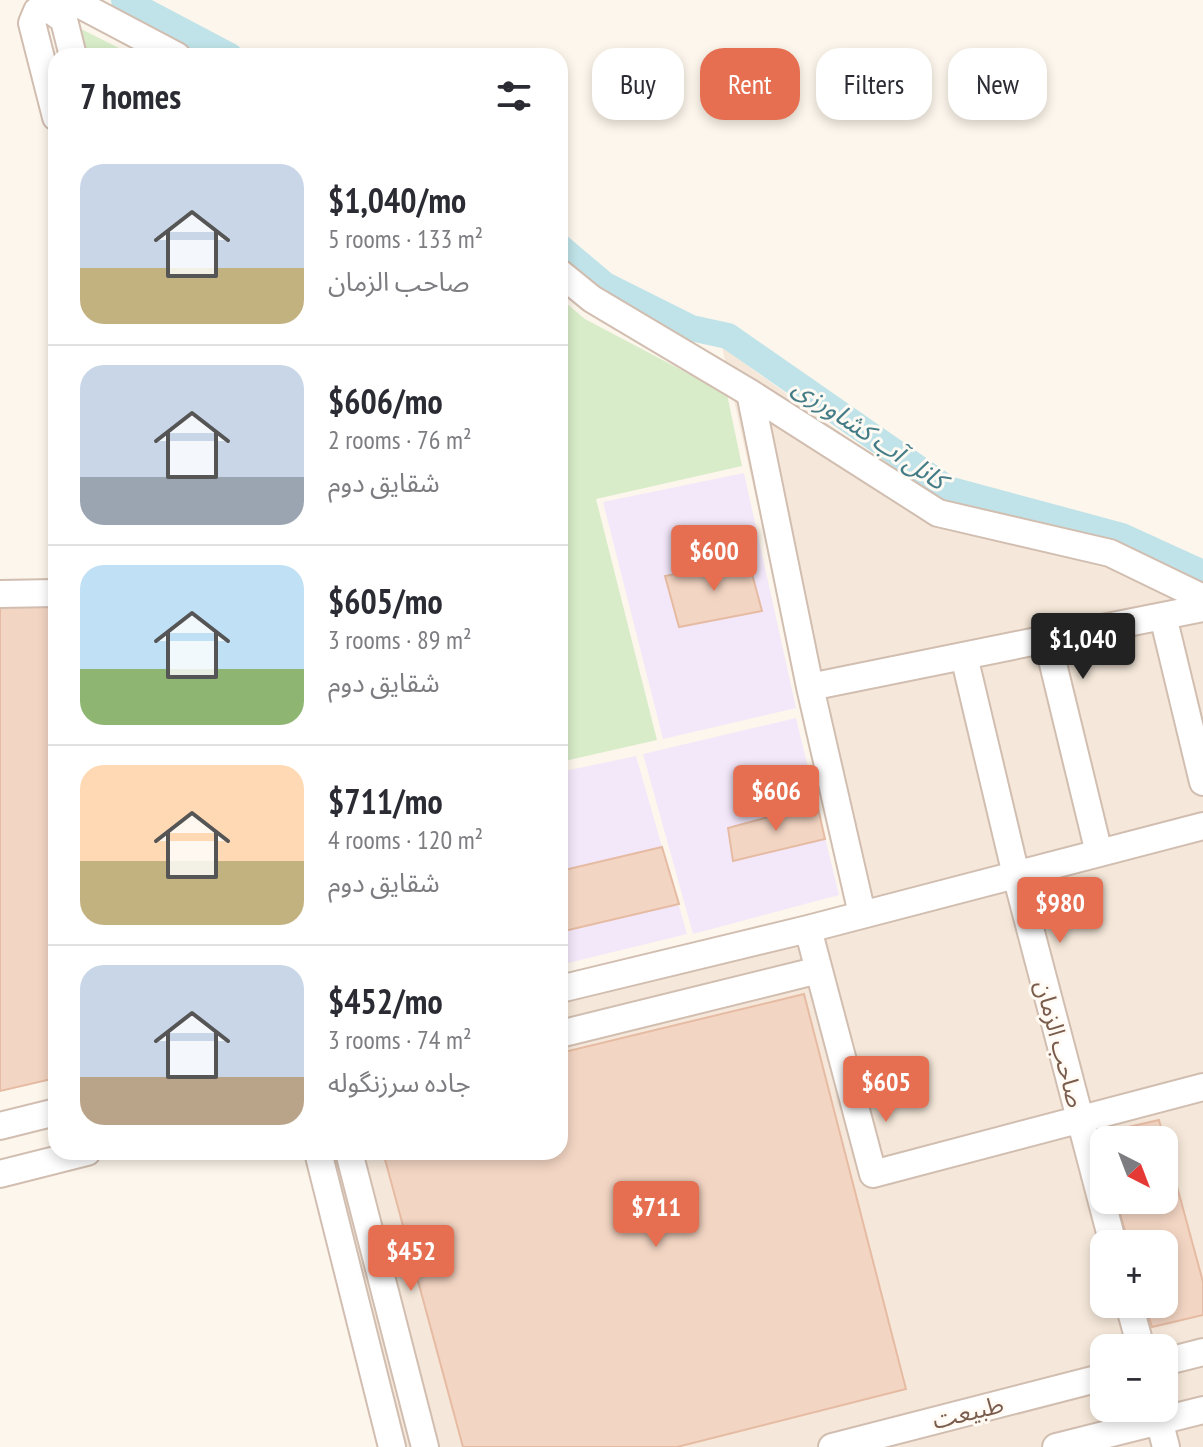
<!DOCTYPE html>
<meta charset="utf-8">
<style>
:root{--surface:#fff;--page:#f2f2f3;--text:#2b2b33;--muted:#7c7c81;--line:#e1e1e2;--accent:#e76f51}
body{margin:0;font-family:"PT Sans Narrow","Noto Sans Arabic",sans-serif;background:var(--page);color:var(--text);height:100vh;display:flex;flex-direction:column;font-size:30px;white-space:nowrap}
*{box-sizing:border-box;margin:0}
p{font-size:26px;color:var(--muted)}
.icon{flex:none;width:44px;height:44px;fill:none;stroke:currentColor;stroke-width:2;stroke-linecap:round;stroke-linejoin:round}
.map{position:relative;flex:1;overflow:hidden}
.panel{position:absolute;left:48px;top:48px;width:520px;height:1112px;display:flex;flex-direction:column;background:var(--surface);border-radius:24px;box-shadow:0 4px 12px #0003}
.panel>*{flex:none}
.guide{position:absolute;left:592px;top:48px;width:490px;height:72px;display:flex;gap:16px}
.needle{width:52px;rotate:138deg}
.fabs{position:absolute;left:1090px;top:1126px;display:grid;gap:16px}
.fabs a{display:grid;place-items:center;width:88px;height:88px;border-radius:16px;background:var(--surface);box-shadow:0 4px 12px #0003;font-size:40px}
.price{position:absolute;translate:-50% -68px;padding:0 18px;border-radius:8px;background:var(--accent);color:#fff;font-size:26px;line-height:52px;filter:drop-shadow(0 2px 4px #0008)}
.price::after{content:'';position:absolute;left:50%;top:48px;width:24px;height:18px;margin-left:-12px;background:inherit;clip-path:polygon(0 0,100% 0,50% 100%)}
.price.selected{background:#222;color:#fff}
ul{padding:0;list-style:none}
li{display:flex;align-items:center;gap:24px;height:200px;padding:0 32px}
li+li{border-top:2px solid var(--line)}
li span{display:grid;place-items:center;flex:none;width:224px;height:160px;border-radius:24px;color:#555}
li>.icon{margin-inline-start:auto}
span .icon{width:96px;height:96px;fill:#fffc;stroke-width:1}
li b{font-size:34px}
h2{display:flex;justify-content:space-between;align-items:center;height:96px;padding:0 32px;font-size:34px}
.chip{padding:0 28px;border-radius:24px;background:var(--surface);box-shadow:0 4px 12px #0003;font-size:28px;line-height:72px}
.chip.selected{background:var(--accent);color:#fff}
.map>svg:first-child{display:block}
.residential{fill:#f5e8da;fill-rule:evenodd}
.education{fill:#f3e8fa}
.green{fill:#d8ecc9}
.lines{fill:none;stroke-linecap:round;stroke-linejoin:round}
.canal{stroke:#bfe3e8;stroke-width:26}
.building{fill:#f3d5c3;stroke:#e6bba3;stroke-width:2}
.minor-casing{stroke:#d1beb0;stroke-width:30}
.minor{stroke:#fff;stroke-width:26}
.labels{text-anchor:middle;dominant-baseline:central;stroke-width:6;stroke-linejoin:round;paint-order:stroke}
.street-label{font-size:24px;fill:#7a5c4d;stroke:#fffaf3}
.water-label{font-size:26px;font-style:italic;fill:#437c86;stroke:#fffaf3}
</style>
<div class="map">
<svg width="1203" height="1447" viewBox="0 0 1203 1447">
<rect width="100%" height="100%" fill="#fdf6ec"/>
<path class="residential" d="M722,347L845,436L944,499L1115,544L1203,585V1447H405L332,1152H560V976L847,904ZM1104,1140H1164V1200H1104ZM1104,1244H1164V1304H1104ZM1104,1348H1164V1408H1104Z"/>
<path class="education" d="M744,473L796,708L663,739L603,502Z
M796,718L839,895L693,934L643,754Z
M636,756L687,934L560,965V772Z"/>
<path class="green" d="M81,29L135,56H88Z
M560,298L585,319L727,394L742,466L596,499L657,740L560,762Z"/>
<g class="lines">
<path class="canal" d="M124,0L230,56
M560,247L605,285L691,328L728,336L948,489L1122,536L1203,573"/>
</g>
<path class="building" d="M748,559L762,611L679,627L665,576Z
M56,604V1078L0,1091V606Z
M817,804L825,839L733,861L728,828Z
M662,847L679,904L560,932V871Z
M804,994L906,1389L677,1447H463L383,1152H560V1053Z
M1159,1120L1203,1282V1315L1152,1327L1145,1304H1164V1244H1129L1116,1200H1164V1140H1104V1156L1098,1134Z"/>
<g class="lines">
<defs>
<path id="minor" d="M71,0L177,56
M56,117L32,23L37,11L49,9L64,20L73,56
M560,273L592,299L750,393
M0,594L56,593
M1163,616L1203,782
M1047,639L1203,608
M964,656L1016,875L1113,1244
M810,687L1047,639L1099,853
M862,914L810,687L750,393L938,513L1110,553L1203,598
M808,929L873,1174L1203,1087
M560,989L808,929L1203,826
M560,1034L819,970
M0,1126L56,1112
M318,1152L392,1447
M349,1152L425,1447
M0,1174L87,1152
M1129,1304L1141,1348
M1164,1362L1203,1352
M1156,1408L1166,1447
M832,1447L1104,1377
M1056,1447L1203,1410"/>
</defs>
<use href="#minor" class="minor-casing"/>
<use href="#minor" class="minor"/>
</g>
<g class="labels">
<g class="street-label">
<text transform="translate(1060 1044) rotate(75)">صاحب الزمان</text>
<text transform="translate(968 1412) rotate(-14)">طبیعت</text>
</g>
<g class="water-label">
<text transform="translate(870 433) rotate(34)">کانل آب کشاورزی</text>
</g>
</g>
</svg>
<div class="fabs">
<a><svg class="needle" viewBox="-14 -14 28 28"><path d="M0-13l5 13h-10z" fill="#e53935"/><path d="M0 13l5-13h-10z" fill="#7c7c81"/></svg></a>
<a>+</a>
<a>−</a>
</div>
<b class="price" style="left:714px;top:593px">$600</b>
<b class="price selected" style="left:1083px;top:681px">$1,040</b>
<b class="price" style="left:776px;top:833px">$606</b>
<b class="price" style="left:1060px;top:945px">$980</b>
<b class="price" style="left:886px;top:1124px">$605</b>
<b class="price" style="left:656px;top:1249px">$711</b>
<b class="price" style="left:411px;top:1293px">$452</b>
<div class="guide">
<a class="chip">Buy</a>
<a class="chip selected">Rent</a>
<a class="chip">Filters</a>
<a class="chip">New</a>
</div>
<section class="panel">
<h2>7 homes<svg class="icon" aria-label="filters" viewBox="0 0 24 24"><path d="M4 7h16M4 17h16"/><circle cx="9" cy="7" r="2"/><circle cx="15" cy="17" r="2"/></svg></h2>
<ul>
<li><span style="background:linear-gradient(#c9d6e8 65%,#c2b280 0)"><svg class="icon" aria-label="home" viewBox="0 0 24 24"><path d="M3 11l9-7 9 7M6 9v11h12V9"/></svg></span><div><b>$1,040/mo</b><p>5 rooms · 133 m²</p><p>صاحب الزمان</p></div></li>
<li><span style="background:linear-gradient(#c9d6e8 70%,#9aa5b1 0)"><svg class="icon" aria-label="home" viewBox="0 0 24 24"><path d="M3 11l9-7 9 7M6 9v11h12V9"/></svg></span><div><b>$606/mo</b><p>2 rooms · 76 m²</p><p>شقایق دوم</p></div></li>
<li><span style="background:linear-gradient(#bfe0f5 65%,#8fb573 0)"><svg class="icon" aria-label="home" viewBox="0 0 24 24"><path d="M3 11l9-7 9 7M6 9v11h12V9"/></svg></span><div><b>$605/mo</b><p>3 rooms · 89 m²</p><p>شقایق دوم</p></div></li>
<li><span style="background:linear-gradient(#ffd9b3 60%,#c2b280 0)"><svg class="icon" aria-label="home" viewBox="0 0 24 24"><path d="M3 11l9-7 9 7M6 9v11h12V9"/></svg></span><div><b>$711/mo</b><p>4 rooms · 120 m²</p><p>شقایق دوم</p></div></li>
<li><span style="background:linear-gradient(#c9d6e8 70%,#b9a48a 0)"><svg class="icon" aria-label="home" viewBox="0 0 24 24"><path d="M3 11l9-7 9 7M6 9v11h12V9"/></svg></span><div><b>$452/mo</b><p>3 rooms · 74 m²</p><p>جاده سرزنگوله</p></div></li>
</ul>
</section>
</div>
